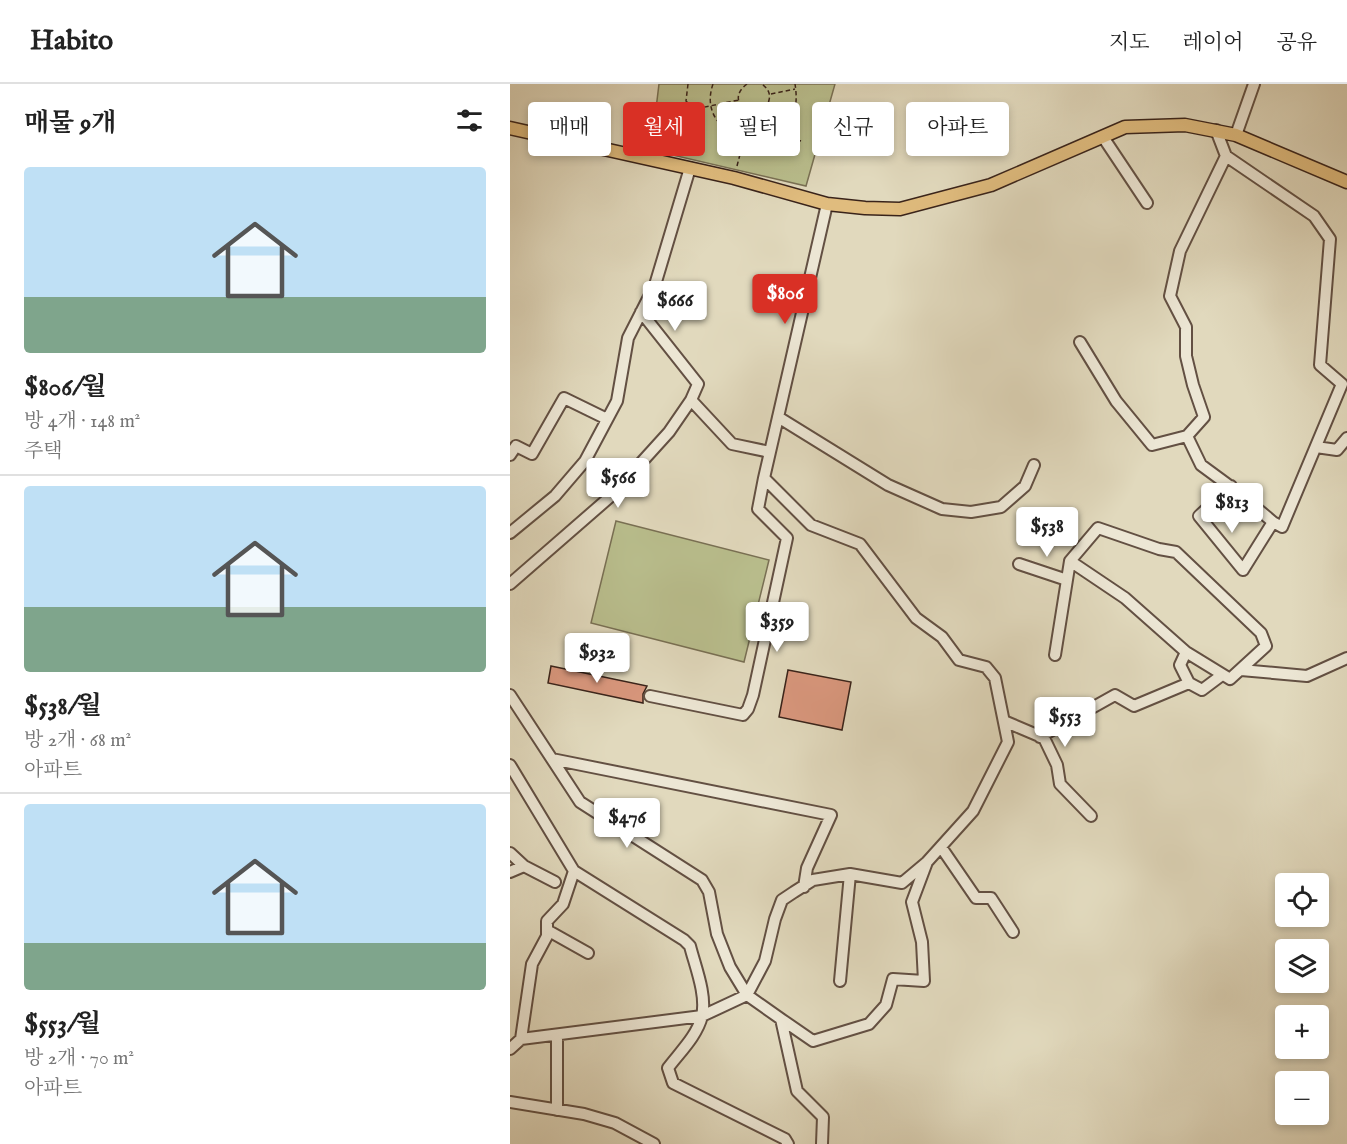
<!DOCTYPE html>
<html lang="ko">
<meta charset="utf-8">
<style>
:root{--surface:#fff;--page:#f2f2f2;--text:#222;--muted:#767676;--line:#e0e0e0;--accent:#d93025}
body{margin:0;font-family:"IM FELL English","Noto Serif KR",serif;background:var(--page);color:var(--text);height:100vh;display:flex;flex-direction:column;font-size:22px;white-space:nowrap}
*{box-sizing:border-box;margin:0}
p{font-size:20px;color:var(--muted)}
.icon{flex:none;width:33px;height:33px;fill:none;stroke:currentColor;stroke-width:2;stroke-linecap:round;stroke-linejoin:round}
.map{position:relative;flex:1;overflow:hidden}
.details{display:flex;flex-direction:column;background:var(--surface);width:510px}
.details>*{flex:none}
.top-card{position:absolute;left:18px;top:18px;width:570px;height:54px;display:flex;gap:12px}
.buttons{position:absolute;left:765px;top:789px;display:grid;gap:12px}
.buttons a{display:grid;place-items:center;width:54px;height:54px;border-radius:6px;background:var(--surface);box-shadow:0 3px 9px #0003;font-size:30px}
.price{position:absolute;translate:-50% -51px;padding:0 14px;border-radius:6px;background:#fff;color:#222;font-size:20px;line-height:39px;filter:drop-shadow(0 2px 3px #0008)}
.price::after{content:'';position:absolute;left:50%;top:36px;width:18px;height:14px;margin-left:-9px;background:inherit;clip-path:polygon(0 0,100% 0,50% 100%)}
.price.active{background:var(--accent);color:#fff}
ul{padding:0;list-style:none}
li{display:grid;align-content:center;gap:12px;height:318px;padding:0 24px}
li+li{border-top:2px solid var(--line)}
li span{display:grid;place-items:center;height:186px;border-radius:6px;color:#555}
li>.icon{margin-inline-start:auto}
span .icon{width:108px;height:108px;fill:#fffc;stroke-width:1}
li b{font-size:26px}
h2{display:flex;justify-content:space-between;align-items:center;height:72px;padding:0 24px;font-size:26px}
.chip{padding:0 21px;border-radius:6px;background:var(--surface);box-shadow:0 3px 9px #0003;font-size:21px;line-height:54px}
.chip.active{background:var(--accent);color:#fff}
header{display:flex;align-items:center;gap:36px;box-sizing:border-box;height:84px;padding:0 30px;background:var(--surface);border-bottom:2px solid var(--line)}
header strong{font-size:28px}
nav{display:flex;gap:33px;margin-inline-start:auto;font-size:21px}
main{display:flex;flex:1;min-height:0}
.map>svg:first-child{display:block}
.green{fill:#b9be8d;stroke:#797054;stroke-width:1.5}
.building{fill:#d9977d;stroke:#39231a;stroke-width:1.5}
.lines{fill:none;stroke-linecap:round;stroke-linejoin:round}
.minor-casing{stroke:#635043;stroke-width:14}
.major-casing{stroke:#39231a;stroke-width:15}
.path{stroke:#39231a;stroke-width:1.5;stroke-dasharray:4.5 3;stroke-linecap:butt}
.minor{stroke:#ece6d4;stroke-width:10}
.major{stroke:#e0bc7e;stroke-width:12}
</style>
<header>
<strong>Habito</strong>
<nav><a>지도</a><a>레이어</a><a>공유</a></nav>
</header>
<main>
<section class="details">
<h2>매물 9개<svg class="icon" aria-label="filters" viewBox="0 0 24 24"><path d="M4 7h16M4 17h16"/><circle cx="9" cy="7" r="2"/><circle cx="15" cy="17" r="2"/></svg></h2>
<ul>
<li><span style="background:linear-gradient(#bfe0f5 70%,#7fa58c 0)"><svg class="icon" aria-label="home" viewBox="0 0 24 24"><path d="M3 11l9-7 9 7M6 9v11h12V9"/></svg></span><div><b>$806/월</b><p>방 4개 · 148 m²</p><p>주택</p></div></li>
<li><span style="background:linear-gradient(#bfe0f5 65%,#7fa58c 0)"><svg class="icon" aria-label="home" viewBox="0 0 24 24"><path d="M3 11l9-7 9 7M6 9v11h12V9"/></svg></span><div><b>$538/월</b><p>방 2개 · 68 m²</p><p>아파트</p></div></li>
<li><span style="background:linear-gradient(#bfe0f5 75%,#7fa58c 0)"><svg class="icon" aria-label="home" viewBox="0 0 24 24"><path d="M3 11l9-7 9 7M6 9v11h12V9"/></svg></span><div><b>$553/월</b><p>방 2개 · 70 m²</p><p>아파트</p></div></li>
</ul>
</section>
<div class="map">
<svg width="837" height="1060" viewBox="0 0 837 1060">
<rect width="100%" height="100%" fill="#e1d9bd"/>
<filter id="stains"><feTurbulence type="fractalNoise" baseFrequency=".00333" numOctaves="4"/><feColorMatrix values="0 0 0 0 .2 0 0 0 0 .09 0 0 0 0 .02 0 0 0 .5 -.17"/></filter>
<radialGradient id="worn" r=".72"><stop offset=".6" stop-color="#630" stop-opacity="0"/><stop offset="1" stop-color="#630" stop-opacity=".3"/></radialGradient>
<path class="green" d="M149,0H325L296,102L141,66Z
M106,437L259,476L234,578L81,539Z"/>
<path class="building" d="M41,582L137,602L133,610V619L38,599Z
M278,586L341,598L332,646L269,633Z"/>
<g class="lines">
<defs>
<path id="minor" d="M706,46L716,72L670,167L660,212L676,243V272L683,301L694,333L677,352L691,381L725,406L763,438L772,443L832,300L810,281L820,155L804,132L716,72
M726,51L744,0
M593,53L637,119
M570,258L606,317L642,361L677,352
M268,333L378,401L432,425L461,428L491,423L515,402L524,381
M806,363L827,366L837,354
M260,368L317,120
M0,371L6,362L22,370L54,314L97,335
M721,402L689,432L733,486L763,438
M0,449L45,412L75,377L107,317L118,254L145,201L180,84
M560,477L588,444L649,465L666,468L751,549L756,562L720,595L676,568
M509,480L557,496
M0,500L101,412L159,348L181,316
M731,586L797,592L837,574
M679,599L692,606L712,591
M0,611L70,718L192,796L199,808L207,850L220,883L237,911L271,935L287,1007L313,1033L312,1060
M140,612L233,631L238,625L243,611L277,454L248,425L254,394
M494,637L534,654L547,681L550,700L581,732
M530,653L605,611L624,622L679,599L670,581L676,568L615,514L560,477L545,571
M42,675L321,731L297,784L294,803
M0,681L64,787L174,856L180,862C185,882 197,911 192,932C187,952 170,968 158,984L163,999L275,1055L278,1060
M431,763L466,814H481L503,848
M0,769L14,782L45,798
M0,788L14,782
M37,846L78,869
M330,897L340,790
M271,935L303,957L359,940L376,921L383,895L414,897L412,858L402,818L417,778
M11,955L22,880L37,852V837L53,820L64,787
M0,965L11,955L192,932L237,911L255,877L265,835L272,816L284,808L303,796L340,790L392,799L417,778L463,727L498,658L485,594L476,583L449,576L432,553L406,534L350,460L301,441L254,394L260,368L222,360L181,316L188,300L131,228
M0,1018L74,1030L105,1039L144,1060
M47,1026V951"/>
<path id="major" d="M0,44L224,94L317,120L355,124L390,125L481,101L615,43L675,41L726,51L837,98"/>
</defs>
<use href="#minor" class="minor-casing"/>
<use href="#major" class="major-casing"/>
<path class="path" d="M178,0L176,17L184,25
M203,0C181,63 299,83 285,0
M237,0C210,20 254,44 259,16C261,9 257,4 252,0
M261,10L285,5
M255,26L282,54L291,57
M228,51L235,27
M240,55L246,30
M160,69L185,25L229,16
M227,82L234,55"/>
<use href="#minor" class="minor"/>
<use href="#major" class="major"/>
</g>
<rect width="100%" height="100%" filter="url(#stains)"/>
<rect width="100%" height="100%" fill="url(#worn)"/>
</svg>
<div class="buttons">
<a><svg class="icon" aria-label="locate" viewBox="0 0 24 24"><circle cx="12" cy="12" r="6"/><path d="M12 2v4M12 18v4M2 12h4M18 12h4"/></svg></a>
<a><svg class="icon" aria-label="layers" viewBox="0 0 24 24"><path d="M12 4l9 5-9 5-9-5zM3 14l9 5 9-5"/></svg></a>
<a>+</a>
<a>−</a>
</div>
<b class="price active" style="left:275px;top:241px">$806</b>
<b class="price" style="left:165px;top:248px">$666</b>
<b class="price" style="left:108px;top:425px">$566</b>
<b class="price" style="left:722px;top:450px">$813</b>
<b class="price" style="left:537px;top:474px">$538</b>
<b class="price" style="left:267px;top:569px">$359</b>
<b class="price" style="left:87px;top:600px">$932</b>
<b class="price" style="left:555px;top:664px">$553</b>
<b class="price" style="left:117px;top:765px">$476</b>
<div class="top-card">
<a class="chip">매매</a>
<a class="chip active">월세</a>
<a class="chip">필터</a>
<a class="chip">신규</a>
<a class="chip">아파트</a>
</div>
</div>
</main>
